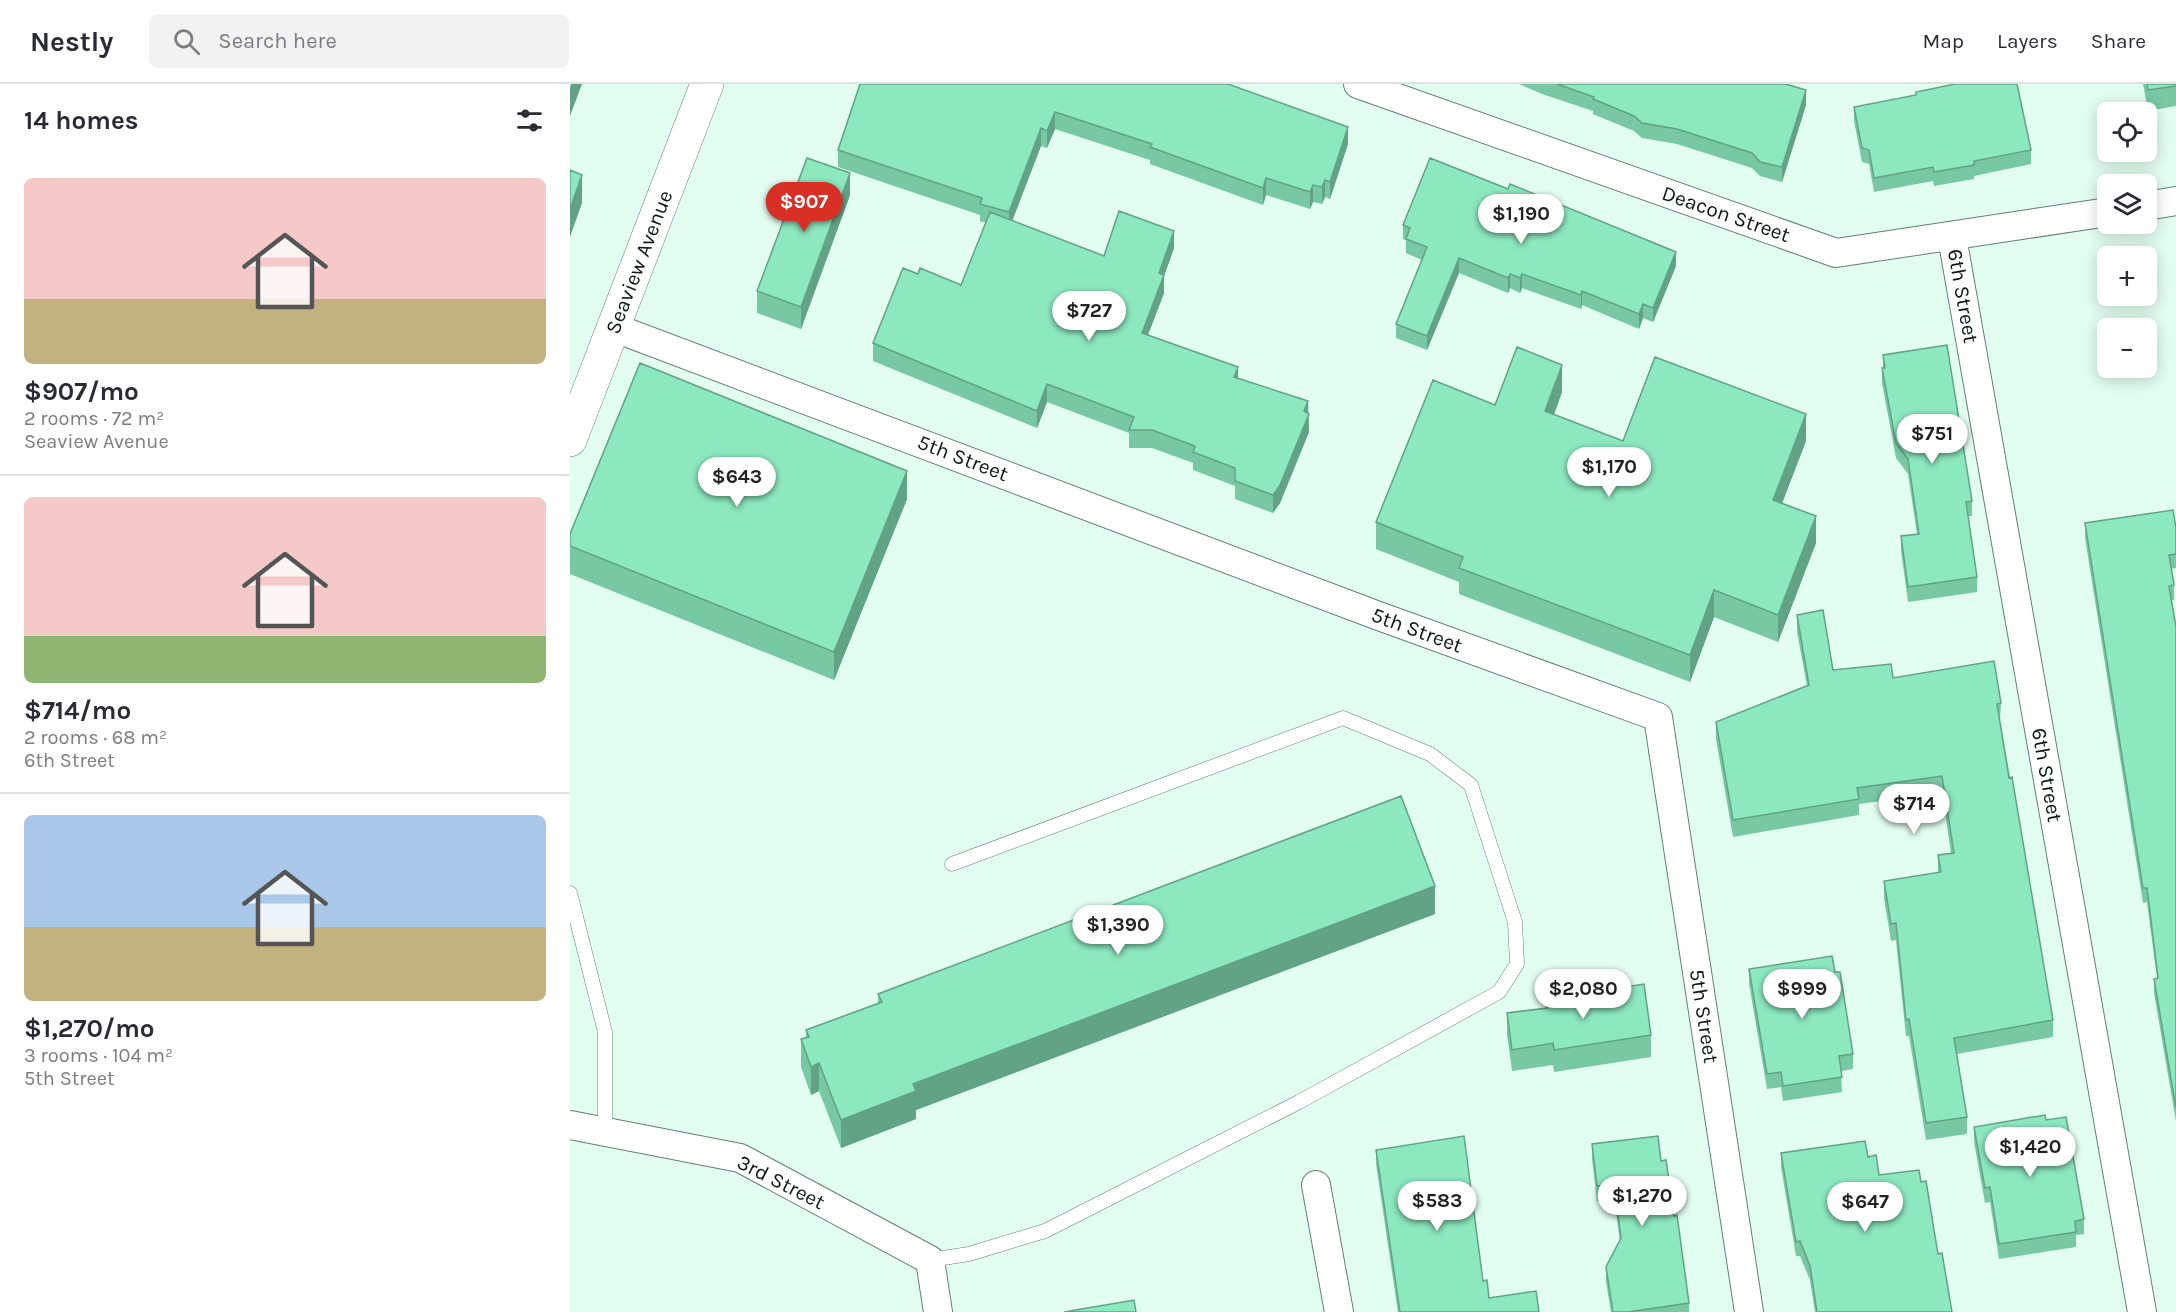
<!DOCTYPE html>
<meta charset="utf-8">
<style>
:root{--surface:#fff;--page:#f2f2f3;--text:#2b2b33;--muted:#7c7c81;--line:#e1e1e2;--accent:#d93025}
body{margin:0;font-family:Karla,sans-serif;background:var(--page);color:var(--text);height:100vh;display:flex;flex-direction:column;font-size:22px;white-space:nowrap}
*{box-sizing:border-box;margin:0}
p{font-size:20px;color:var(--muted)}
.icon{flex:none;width:33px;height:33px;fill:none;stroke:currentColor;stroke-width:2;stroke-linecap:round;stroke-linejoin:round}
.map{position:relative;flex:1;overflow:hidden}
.drawer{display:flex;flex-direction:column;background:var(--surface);width:570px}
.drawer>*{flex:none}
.buttons{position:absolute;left:1527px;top:18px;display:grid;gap:12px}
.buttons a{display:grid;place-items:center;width:60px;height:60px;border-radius:9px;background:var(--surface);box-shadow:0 3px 15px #0003;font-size:30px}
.price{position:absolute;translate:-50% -51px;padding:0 14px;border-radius:21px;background:#fff;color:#222;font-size:20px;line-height:39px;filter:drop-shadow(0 2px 3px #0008)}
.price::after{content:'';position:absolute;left:50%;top:36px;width:18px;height:14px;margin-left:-9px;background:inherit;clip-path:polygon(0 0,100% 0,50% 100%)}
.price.active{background:var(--accent);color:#fff}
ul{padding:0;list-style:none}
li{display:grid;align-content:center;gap:12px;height:318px;padding:0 24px}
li+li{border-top:2px solid var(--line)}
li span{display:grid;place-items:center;height:186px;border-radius:9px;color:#555}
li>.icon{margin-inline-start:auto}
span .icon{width:108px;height:108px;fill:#fffc;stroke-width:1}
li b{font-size:26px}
h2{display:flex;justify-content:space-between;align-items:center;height:72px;padding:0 24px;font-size:26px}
header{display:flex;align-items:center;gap:36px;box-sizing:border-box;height:84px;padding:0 30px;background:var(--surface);border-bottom:2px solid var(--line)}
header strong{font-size:28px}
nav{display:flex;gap:33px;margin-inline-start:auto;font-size:21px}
.search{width:420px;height:54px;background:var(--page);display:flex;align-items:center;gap:15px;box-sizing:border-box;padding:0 21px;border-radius:9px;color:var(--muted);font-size:22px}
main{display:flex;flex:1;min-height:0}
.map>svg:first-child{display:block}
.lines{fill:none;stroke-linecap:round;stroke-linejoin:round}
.lane-casing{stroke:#608171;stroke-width:15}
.street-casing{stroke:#608171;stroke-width:30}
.secondary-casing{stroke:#608171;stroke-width:34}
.lane{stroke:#fff;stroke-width:14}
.street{stroke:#fff;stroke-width:28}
.secondary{stroke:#fff;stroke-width:33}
.wall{fill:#78c8a3}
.shaded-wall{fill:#62a285}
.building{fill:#8ce8be;stroke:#62a285;stroke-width:1.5}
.labels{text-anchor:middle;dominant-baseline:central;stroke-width:6;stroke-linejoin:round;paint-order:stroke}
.street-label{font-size:21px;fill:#0c1913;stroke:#fff}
</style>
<header>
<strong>Nestly</strong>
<div class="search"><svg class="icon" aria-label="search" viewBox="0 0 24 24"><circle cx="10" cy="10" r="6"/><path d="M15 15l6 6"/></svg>Search here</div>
<nav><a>Map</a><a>Layers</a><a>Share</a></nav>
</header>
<main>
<section class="drawer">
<h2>14 homes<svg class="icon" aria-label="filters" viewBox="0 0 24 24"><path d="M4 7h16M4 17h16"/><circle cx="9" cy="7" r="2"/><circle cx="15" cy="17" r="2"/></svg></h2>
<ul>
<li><span style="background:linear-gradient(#f6c9c9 65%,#c2b280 0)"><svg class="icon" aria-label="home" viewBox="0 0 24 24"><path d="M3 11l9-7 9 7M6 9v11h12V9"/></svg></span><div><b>$907/mo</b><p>2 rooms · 72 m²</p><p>Seaview Avenue</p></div></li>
<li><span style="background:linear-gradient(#f6c9c9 75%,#8fb573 0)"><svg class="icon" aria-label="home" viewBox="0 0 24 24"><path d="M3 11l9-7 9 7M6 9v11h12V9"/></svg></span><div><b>$714/mo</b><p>2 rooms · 68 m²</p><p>6th Street</p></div></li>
<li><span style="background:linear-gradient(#a9c7e8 60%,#c2b280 0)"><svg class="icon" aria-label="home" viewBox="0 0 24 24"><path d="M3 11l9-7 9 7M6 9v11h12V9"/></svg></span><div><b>$1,270/mo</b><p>3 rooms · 104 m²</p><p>5th Street</p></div></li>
</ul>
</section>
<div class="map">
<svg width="1606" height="1228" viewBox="0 0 1606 1228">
<rect width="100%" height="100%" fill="#e2fef0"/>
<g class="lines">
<defs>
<path id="lane" d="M0,809L35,948V1049
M360,1176L399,1170L475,1147L729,1018L929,908L947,880L945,838L901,701L860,670L773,634L382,780"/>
<path id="street" d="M788,0L1266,169L1538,128
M1576,122L1606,117
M1382,153L1572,1228
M45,244L806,531L1088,633L1179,1228
M0,1041L170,1074L360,1176L368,1228
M746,1101L769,1228"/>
<path id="secondary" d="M0,356L137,0"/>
</defs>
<use href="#lane" class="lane-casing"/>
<use href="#street" class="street-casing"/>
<use href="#secondary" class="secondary-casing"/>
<use href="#lane" class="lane"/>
<use href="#street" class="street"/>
<use href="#secondary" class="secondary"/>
</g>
<path class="wall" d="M290,0L778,60L760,115L755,113L752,120L743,118L740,125L696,111L693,121L580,80V76L485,45L477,64L471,62L442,137L534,172L604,164L594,192V209L578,251L738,330L739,348L710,419L703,429L665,415V402L623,386V379L582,364H559V349L477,318L467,344L303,277V259L348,190L391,201L416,139L410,137V131L268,83V66Z
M949,0H1216L1236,21L1212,98L1190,92L1182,84L1107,60L1072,54L1064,47L1023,30V27L972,10Z
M1573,0H1606V22L1578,27Z
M1284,23L1461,66V80L1404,92V95L1364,102L1363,97L1304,108L1299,80L1292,78L1284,37Z
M280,111L231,245L187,229V207Z
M833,141L1106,182L1083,238L1073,234L1069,245L1012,221L1011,225L952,204L950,209L940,204L938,209L889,189L857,266L826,254V240L852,176L836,169V156L833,155Z
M1313,271L1402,417V432H1398L1407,493V508L1338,518L1331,467V452L1347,450L1338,390L1326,374L1312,299V284H1313Z
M992,308L984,331L1053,357H1236L1212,419L1246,459L1208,558L1144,533L1120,598L889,510V498L806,465V438L925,321Z
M337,415L264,596L0,490V450Z
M1515,439L1606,444V484L1601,485L1604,501V516H1602L1606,543V1038L1584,909V895L1587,894L1577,818L1573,819L1515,454Z
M1227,531L1263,586L1323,594L1431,619L1430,636L1483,936V953L1387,970L1397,1033V1050L1356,1056L1339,952H1336L1326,856L1321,857L1314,814V797L1368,789V771L1381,769L1372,709L1289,720V731L1163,753L1146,655V638L1237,602L1227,548Z
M865,830L346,1026V1035L271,1064L249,1007L241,1011L231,983V955L236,953V946L308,919V910Z
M1179,885L1265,888L1283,970V985L1271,987L1272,1008L1213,1017L1211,1003L1197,1005L1179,900Z
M976,915L1081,951V973L984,988L983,981L942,987L937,951V929L976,924Z
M1476,1036L1514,1135V1150L1506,1151V1163L1429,1175L1420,1118L1415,1119L1404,1058V1043Z
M1022,1060L1091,1077L1104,1132L1119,1219V1228H1041L1036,1198V1183L1050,1157L1044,1115L1027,1117L1022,1075Z
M806,1066L913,1197L919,1214L969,1228H828L806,1080Z
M1211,1069L1298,1073L1309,1091L1351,1098L1382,1228H1245L1240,1196L1230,1172H1226L1211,1083Z"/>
<path class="shaded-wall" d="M1,0H12L0,32V4Z
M1236,6V21L1212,98V83Z
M485,28V45L477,64V47Z
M778,43V60L760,115V98Z
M471,44V62L439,145V128Z
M280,89V111L231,245V223Z
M12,91V119L0,153V125Z
M696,94V111L693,121V104Z
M755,96V113L752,120V103Z
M743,101V118L740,125V108Z
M604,147V164L594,192V209L572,266V249L589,189Z
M1106,168V182L1083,238V224Z
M889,174V189L857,266V252Z
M940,190V204L938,209V194Z
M952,190V204L950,209V194Z
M1012,207V221L1011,225V211Z
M1073,220V234L1069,245V230Z
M992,281V308L975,354V327Z
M668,283V301L664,293Z
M477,300V318L467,344V327Z
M738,317L739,348L710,419L703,429V411Z
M1236,330V357L1203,443V416Z
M337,387V415L264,596V568Z
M1246,432V459L1208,558V531Z
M1144,506V533L1120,598V571Z
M865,802V830L346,1026V1035L271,1064V1036L343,1000Z
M249,979V1007L241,1011V983Z"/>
<path class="building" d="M290,0H658L778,43L760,98L755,96L752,103L743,101L740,108L696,94L693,104L580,63L582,60L485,28L477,47L471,44L439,128L410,120L412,114L268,66Z
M987,0H1216L1236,6L1212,83L1190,78L1182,69L1107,45L1072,39L1064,32L1023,15L1024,13Z
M1385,0H1447L1461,66L1404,77V81L1364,88L1363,83L1304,94L1299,66L1292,64L1284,23L1346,11V8Z
M1577,0H1606V2L1578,6Z
M237,74L280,89L231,223L187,207Z
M860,74L938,105L940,100L1106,168L1083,224L1073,220L1069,230L1012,207L1011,211L952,190L950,194L940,190L938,194L889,174L857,252L826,240L857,163L836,155L840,144L833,141Z
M0,86L12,91L0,125Z
M549,127L604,147L589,189L594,191L572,249L668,283L664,293L738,317L734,327L739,330L710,401L703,411L665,397V384L623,368L625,362L582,346H559L564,333L477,300L467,327L303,259L333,184L348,190L350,184L391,201L420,128L534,172Z
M1377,261L1402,417L1396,418L1407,493L1338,503L1331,452L1349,450L1338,375L1326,359L1312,284H1315L1313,271Z
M947,263L992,281L975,327L1053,357L1085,273L1236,330L1203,416L1246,432L1208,531L1144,506L1120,571L889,484L893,473L806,438L863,296L925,321Z
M70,279L337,387L264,568L0,462V450Z
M1603,426L1606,444V470L1599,471L1604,501L1599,502L1606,543V1024L1584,895L1588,894L1577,804H1573L1515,439Z
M1253,526L1263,586L1321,580L1323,594L1424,577L1431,619L1427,620L1439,694L1442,693L1483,936L1384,954L1397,1033L1356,1039L1339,935L1336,936L1326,839L1321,840L1314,797L1371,788L1368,771L1384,769L1372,692L1287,704L1289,715L1163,736L1146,638L1239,601L1227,531Z
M831,712L865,802L343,1000L346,1007L271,1036L249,979L241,983L231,955L239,953L236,946L312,918L308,910Z
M1262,872L1265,888H1270L1283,970L1269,972L1272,993L1213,1002L1211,988L1197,990L1179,885Z
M1074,900L1081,951L984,966L983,959L942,966L937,929L977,924L976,915Z
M1475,1031L1476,1036L1496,1033L1514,1135L1505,1137L1506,1148L1429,1160L1420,1103L1415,1104L1404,1043Z
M894,1052L913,1197L917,1196L919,1214L966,1207L969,1228H830L806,1066Z
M1088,1052L1091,1077L1096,1076L1104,1132L1107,1131L1119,1219L1058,1228H1043L1036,1183L1051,1154L1044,1100L1027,1102L1022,1060Z
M1295,1057L1298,1073L1306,1071L1309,1091L1349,1086L1351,1098L1356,1097L1368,1170L1372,1169L1382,1228H1247L1240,1182L1230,1157L1226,1158L1211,1069Z
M564,1216L566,1228H494Z"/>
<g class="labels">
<g class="street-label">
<text transform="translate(1156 130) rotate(19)">Deacon Street</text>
<text transform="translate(69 178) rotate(-69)">Seaview Avenue</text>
<text transform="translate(1393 212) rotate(80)">6th Street</text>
<text transform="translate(393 374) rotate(21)">5th Street</text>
<text transform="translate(847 546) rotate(20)">5th Street</text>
<text transform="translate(1477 691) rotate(80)">6th Street</text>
<text transform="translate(1134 932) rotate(81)">5th Street</text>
<text transform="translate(211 1098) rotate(27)">3rd Street</text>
</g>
</g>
</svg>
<div class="buttons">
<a><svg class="icon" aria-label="locate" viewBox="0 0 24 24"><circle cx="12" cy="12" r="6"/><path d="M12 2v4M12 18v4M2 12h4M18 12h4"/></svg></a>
<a><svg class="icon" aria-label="layers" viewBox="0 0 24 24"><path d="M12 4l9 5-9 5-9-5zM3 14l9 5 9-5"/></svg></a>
<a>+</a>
<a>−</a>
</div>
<b class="price active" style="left:234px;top:149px">$907</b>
<b class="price" style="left:951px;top:161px">$1,190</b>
<b class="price" style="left:519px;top:258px">$727</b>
<b class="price" style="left:1362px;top:381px">$751</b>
<b class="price" style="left:1039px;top:414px">$1,170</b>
<b class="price" style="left:167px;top:424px">$643</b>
<b class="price" style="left:1344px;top:751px">$714</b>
<b class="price" style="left:548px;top:872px">$1,390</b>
<b class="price" style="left:1013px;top:936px">$2,080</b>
<b class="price" style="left:1232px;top:936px">$999</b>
<b class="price" style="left:1460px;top:1094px">$1,420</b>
<b class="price" style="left:1072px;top:1143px">$1,270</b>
<b class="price" style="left:867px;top:1148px">$583</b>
<b class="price" style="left:1295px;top:1149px">$647</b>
</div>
</main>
